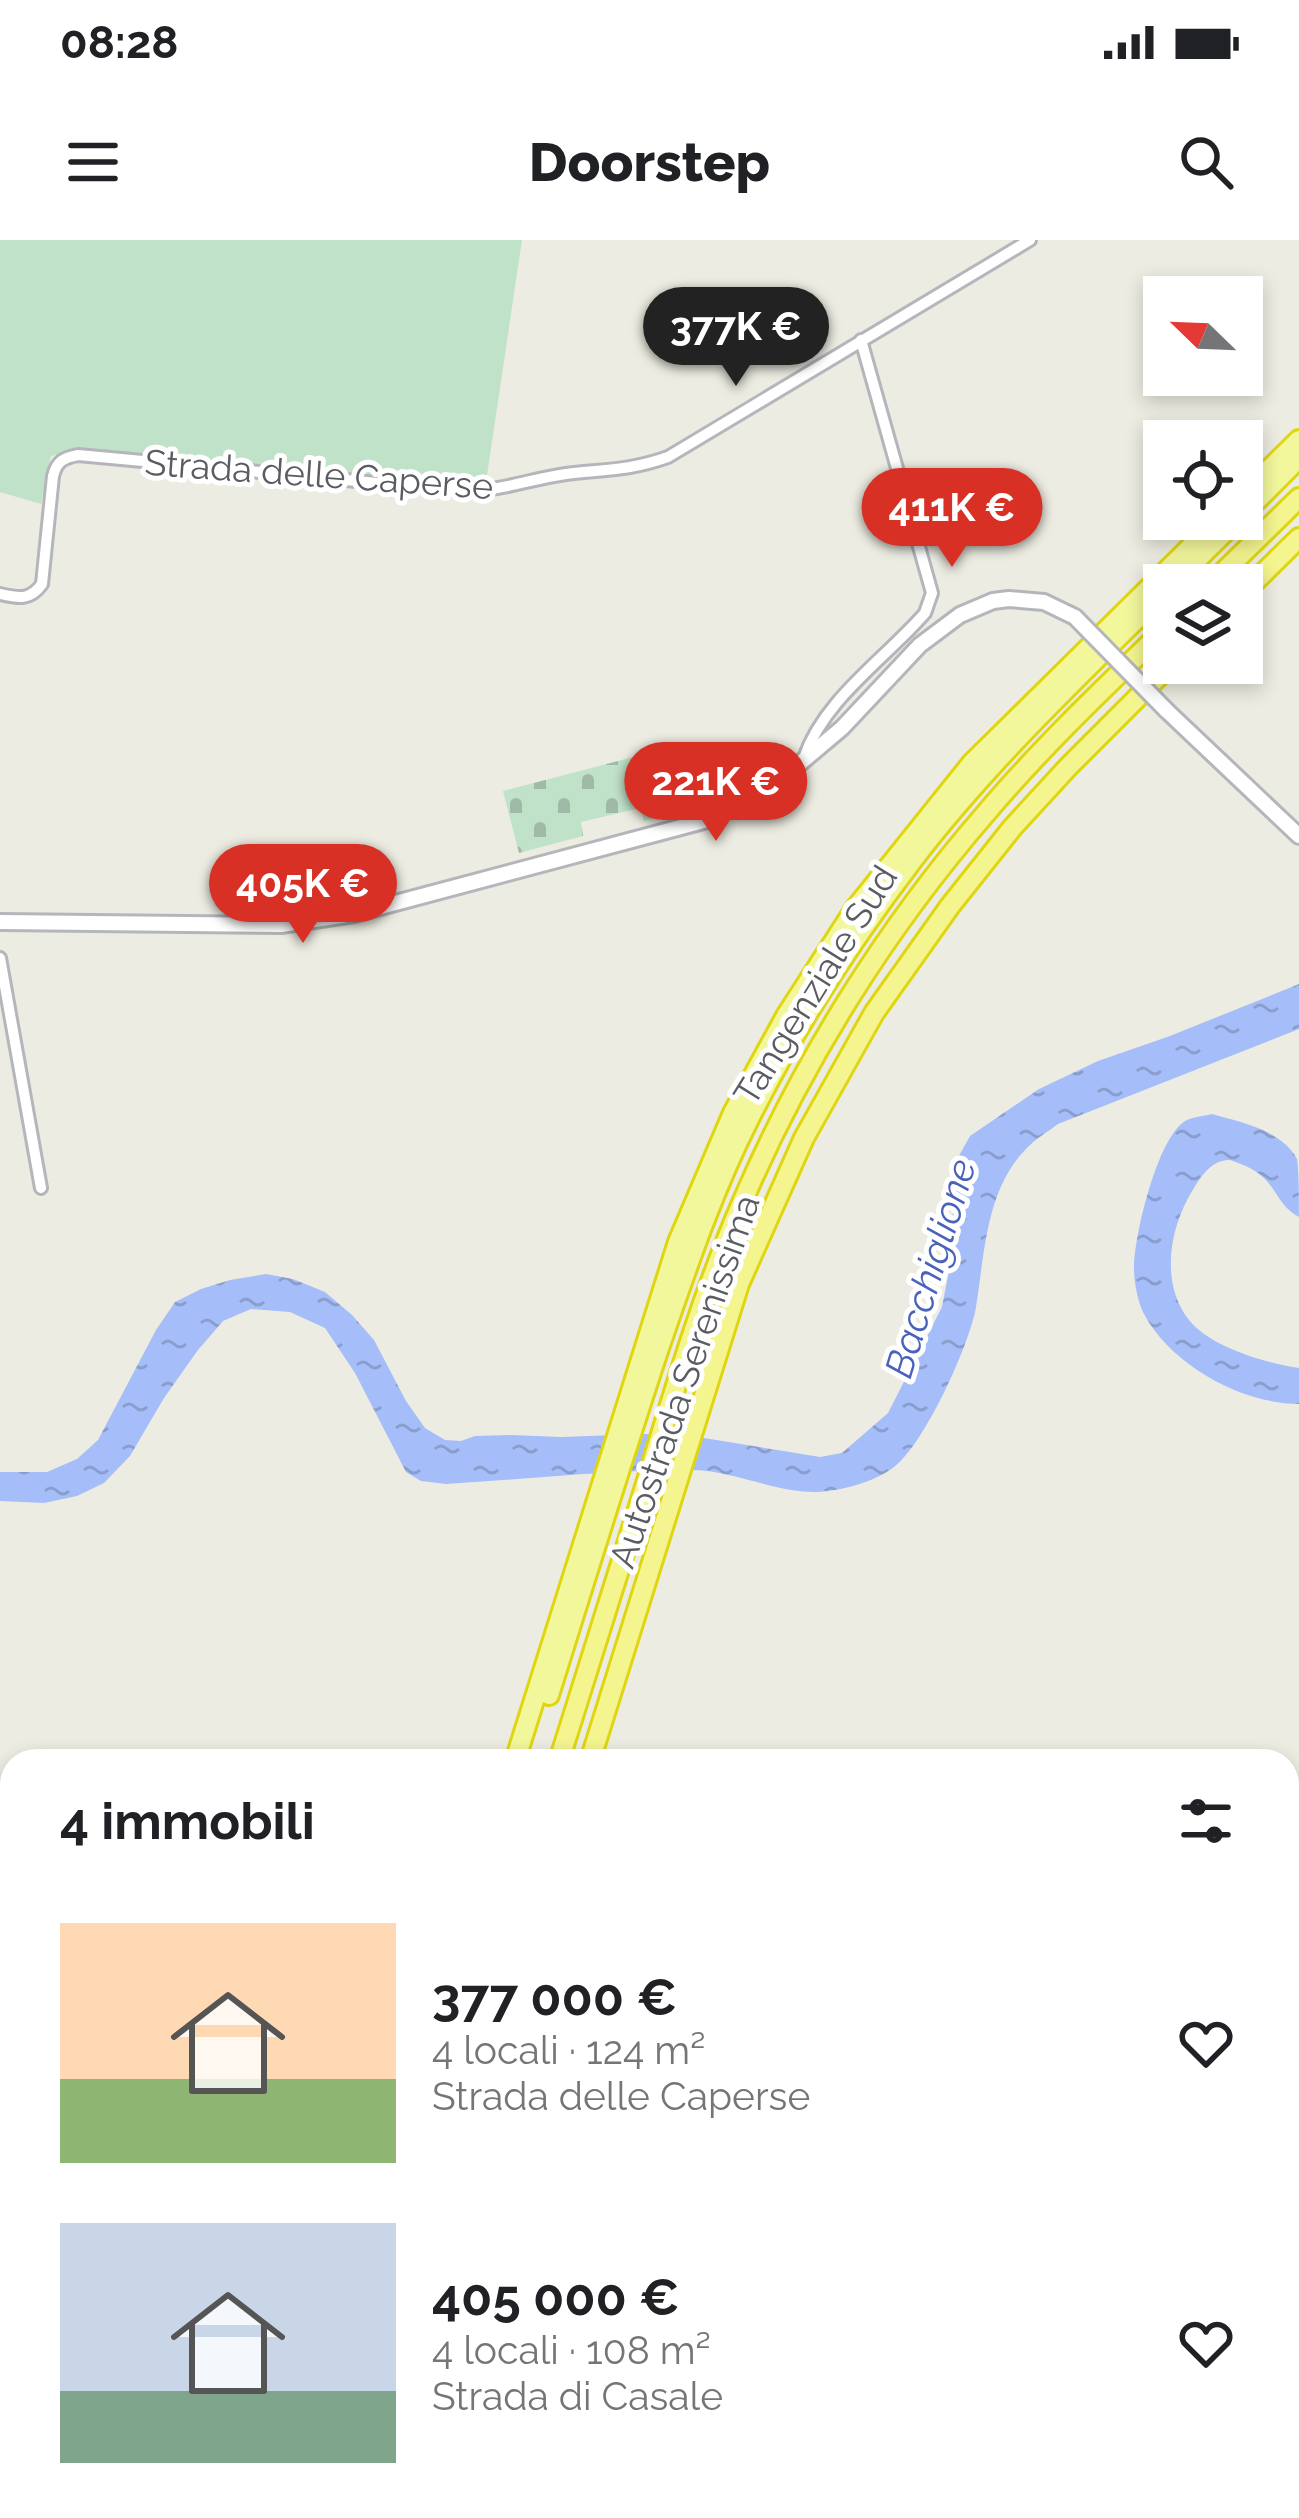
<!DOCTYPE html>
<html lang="it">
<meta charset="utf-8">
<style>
:root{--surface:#fff;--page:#f2f2f2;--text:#202124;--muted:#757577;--accent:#d93025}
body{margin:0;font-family:Raleway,sans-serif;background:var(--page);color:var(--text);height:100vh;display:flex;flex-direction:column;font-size:45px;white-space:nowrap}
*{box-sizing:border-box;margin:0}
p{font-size:39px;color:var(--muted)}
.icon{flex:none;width:66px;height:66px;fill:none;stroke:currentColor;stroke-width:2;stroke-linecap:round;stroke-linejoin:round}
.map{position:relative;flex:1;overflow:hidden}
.details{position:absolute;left:0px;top:1509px;width:1299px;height:771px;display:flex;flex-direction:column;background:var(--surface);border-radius:36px 36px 0 0;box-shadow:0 6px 18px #0003}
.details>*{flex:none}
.needle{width:78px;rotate:293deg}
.buttons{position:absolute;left:1143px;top:36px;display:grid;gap:24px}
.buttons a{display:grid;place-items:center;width:120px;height:120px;border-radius:0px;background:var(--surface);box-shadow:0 6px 18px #0003;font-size:60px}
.price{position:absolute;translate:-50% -102px;padding:0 27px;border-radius:42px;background:var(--accent);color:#fff;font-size:39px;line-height:78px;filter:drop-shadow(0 3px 6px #0008)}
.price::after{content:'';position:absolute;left:50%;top:72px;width:36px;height:27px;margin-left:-18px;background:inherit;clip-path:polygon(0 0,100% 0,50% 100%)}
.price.active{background:#222;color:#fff}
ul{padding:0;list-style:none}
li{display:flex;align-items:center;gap:36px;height:300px;padding:0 60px}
li span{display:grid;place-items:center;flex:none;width:336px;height:240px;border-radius:0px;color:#555}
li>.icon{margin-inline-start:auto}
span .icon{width:144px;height:144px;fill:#fffc;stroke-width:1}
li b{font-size:51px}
h2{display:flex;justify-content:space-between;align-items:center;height:144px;padding:0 60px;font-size:51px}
.status{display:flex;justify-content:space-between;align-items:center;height:84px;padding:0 60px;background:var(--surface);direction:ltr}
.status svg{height:33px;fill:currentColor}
header{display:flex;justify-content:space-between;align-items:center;height:156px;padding:0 60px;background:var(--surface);font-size:54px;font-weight:800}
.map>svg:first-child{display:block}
.cemetery{fill:url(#cemetery-stones)}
.green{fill:#c0e2c9}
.water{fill:url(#water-ripples)}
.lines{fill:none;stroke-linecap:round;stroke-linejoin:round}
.minor-casing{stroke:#b4b6bb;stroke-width:16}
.tertiary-casing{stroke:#b4b6bb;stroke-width:20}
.trunk-casing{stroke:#dfd60f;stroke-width:24}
.motorway-casing{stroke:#dfd60f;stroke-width:24}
.minor{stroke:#fff;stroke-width:10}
.tertiary{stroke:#fff;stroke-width:14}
.trunk{stroke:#f2f79c;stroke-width:18}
.motorway{stroke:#f4f58f;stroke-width:18}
.tertiary-bridge-casing{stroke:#b4b6bb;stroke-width:20;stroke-linecap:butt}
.tertiary-bridge{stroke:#fff;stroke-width:14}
.labels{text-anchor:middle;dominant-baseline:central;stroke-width:10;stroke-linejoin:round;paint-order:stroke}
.street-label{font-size:36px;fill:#5a5c62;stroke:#fff}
.water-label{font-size:39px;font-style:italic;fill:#4a62ba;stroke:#fff}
</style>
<div class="status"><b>08:28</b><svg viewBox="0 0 49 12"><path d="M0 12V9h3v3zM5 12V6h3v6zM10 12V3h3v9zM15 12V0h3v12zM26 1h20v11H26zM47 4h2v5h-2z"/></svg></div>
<header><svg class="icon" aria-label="menu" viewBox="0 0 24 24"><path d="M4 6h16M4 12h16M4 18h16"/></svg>Doorstep<svg class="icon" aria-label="search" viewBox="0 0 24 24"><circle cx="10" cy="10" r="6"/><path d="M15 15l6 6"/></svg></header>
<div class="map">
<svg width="1299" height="2278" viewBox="0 0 1299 2278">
<defs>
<pattern id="cemetery-stones" width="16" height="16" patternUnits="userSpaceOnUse" patternTransform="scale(3)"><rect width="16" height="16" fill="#c0e2c9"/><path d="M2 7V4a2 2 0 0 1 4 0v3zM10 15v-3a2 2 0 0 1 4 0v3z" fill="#9fbaa7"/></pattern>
<pattern id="water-ripples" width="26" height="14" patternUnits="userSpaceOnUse" patternTransform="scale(3)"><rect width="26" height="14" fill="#a5bef9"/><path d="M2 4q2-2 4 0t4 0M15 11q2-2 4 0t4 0" fill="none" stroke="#899ecd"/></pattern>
</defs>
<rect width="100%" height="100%" fill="#ecece2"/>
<path class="cemetery" d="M664,509L666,517L671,516L686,569L683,571L644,581L640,568L581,582L583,596L519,613L503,551Z"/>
<path class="green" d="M0,0H522L486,242L464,247L76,211L51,216L41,264L0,252Z"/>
<path class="water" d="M1299,744V789L1058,884C1049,891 1038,897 1029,906C986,947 985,1011 976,1067C970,1104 924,1205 894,1227C875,1242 841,1251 817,1252C775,1253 733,1230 691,1230C610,1230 528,1239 446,1244L421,1241L406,1232L355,1133L325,1088L290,1072L251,1069L223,1081L198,1110L164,1158L130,1216L104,1243L77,1256L44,1263L0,1261V1232H47L77,1219L98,1200L156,1090L175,1062L201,1049L230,1040L266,1034L293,1039L325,1052L352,1075L374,1100L406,1161L425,1188L445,1200L461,1201L475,1196L512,1195L561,1197L646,1194L704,1198L820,1217L842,1213L888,1173L942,1067L951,1020L955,923L970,896L1039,849L1098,821L1170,796Z
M1212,874C1240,882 1282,890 1297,919C1299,933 1299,961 1299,977C1272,963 1279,937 1238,923C1235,922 1232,920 1229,920C1212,920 1202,935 1194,948C1170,985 1159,1042 1189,1080C1210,1107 1266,1123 1299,1128V1164C1242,1164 1171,1125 1144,1074C1138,1063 1134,1042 1134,1029C1134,996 1157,899 1185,881C1192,877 1204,876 1212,874Z"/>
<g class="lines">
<defs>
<path id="minor" d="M0,354C18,358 30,361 42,344L53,236C57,221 63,218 78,215L464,251C502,251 530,239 566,234C606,229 628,231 668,217L1030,0
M804,518C824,459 885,419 925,373L932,353L861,100
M0,718L41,948
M0,1845L12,1850
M545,2278L546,2268"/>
<path id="tertiary" d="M1166,470L1299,596
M0,682L281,685L354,674L711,579L773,546L842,488L920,405L960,375L993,361L1009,359L1044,362L1075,377"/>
<path id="trunk" d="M1242,256L1299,200
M1242,275L1299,218
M1171,345L1238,279
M549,1455C585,1339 621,1223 659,1108C686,1030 712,952 749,879C795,787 852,699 915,617C989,521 1078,437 1164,352
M515,1521L678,1002L733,873L786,776L855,669L972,523L1219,279
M290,2278L292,2268
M304,2278L307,2268"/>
<path id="motorway" d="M1210,345L1299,258
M1242,354L1299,298
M559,1521C589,1425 619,1329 649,1234C677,1141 705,1047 744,958C804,819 887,687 986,573C1041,508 1103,449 1164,390
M590,1521L739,1044L804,898L874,773L950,666L1012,588L1069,526L1172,423
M332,2278L334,2268
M361,2278L363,2268"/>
</defs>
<use href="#minor" class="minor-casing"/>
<use href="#tertiary" class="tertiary-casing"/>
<use href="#trunk" class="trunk-casing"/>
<use href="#motorway" class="motorway-casing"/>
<use href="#minor" class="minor"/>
<use href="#tertiary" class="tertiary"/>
<use href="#trunk" class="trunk"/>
<use href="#motorway" class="motorway"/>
<defs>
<path id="tertiary-bridge" d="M1075,377L1166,470"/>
</defs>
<use href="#tertiary-bridge" class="tertiary-bridge-casing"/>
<use href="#tertiary-bridge" class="tertiary-bridge"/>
</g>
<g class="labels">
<g class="street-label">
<text transform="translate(319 234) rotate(4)">Strada delle Caperse</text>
<text transform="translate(815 745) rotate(-58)">Tangenziale Sud</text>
<text transform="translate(684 1141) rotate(-71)">Autostrada Serenissima</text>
</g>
<g class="water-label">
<text transform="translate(930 1028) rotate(-73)">Bacchiglione</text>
</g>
</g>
</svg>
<div class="buttons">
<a><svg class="needle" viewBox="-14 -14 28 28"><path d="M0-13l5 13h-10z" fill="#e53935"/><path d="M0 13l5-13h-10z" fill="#757577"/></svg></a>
<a><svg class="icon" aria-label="locate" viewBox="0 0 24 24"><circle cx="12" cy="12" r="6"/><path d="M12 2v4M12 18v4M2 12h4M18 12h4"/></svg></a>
<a><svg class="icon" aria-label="layers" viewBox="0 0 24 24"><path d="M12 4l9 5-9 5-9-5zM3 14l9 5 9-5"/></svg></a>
</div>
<b class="price active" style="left:736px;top:149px">377K €</b>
<b class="price" style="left:952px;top:330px">411K €</b>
<b class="price" style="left:716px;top:604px">221K €</b>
<b class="price" style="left:303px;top:706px">405K €</b>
<section class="details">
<h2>4 immobili<svg class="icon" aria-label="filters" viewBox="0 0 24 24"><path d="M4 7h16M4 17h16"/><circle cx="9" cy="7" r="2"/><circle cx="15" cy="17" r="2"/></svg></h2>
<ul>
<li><span style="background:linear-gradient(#ffd9b3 65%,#8fb573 0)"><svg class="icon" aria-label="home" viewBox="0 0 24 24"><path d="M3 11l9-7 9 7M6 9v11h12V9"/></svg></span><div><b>377 000 €</b><p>4 locali · 124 m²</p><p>Strada delle Caperse</p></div><svg class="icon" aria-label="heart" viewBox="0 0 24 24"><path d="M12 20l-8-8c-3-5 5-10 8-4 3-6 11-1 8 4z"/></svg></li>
<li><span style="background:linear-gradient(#c9d6e8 70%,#7fa58c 0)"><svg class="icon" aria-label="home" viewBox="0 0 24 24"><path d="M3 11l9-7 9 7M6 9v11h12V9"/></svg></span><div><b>405 000 €</b><p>4 locali · 108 m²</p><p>Strada di Casale</p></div><svg class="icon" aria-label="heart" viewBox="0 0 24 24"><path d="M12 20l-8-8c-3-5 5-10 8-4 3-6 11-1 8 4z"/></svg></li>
</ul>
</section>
</div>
